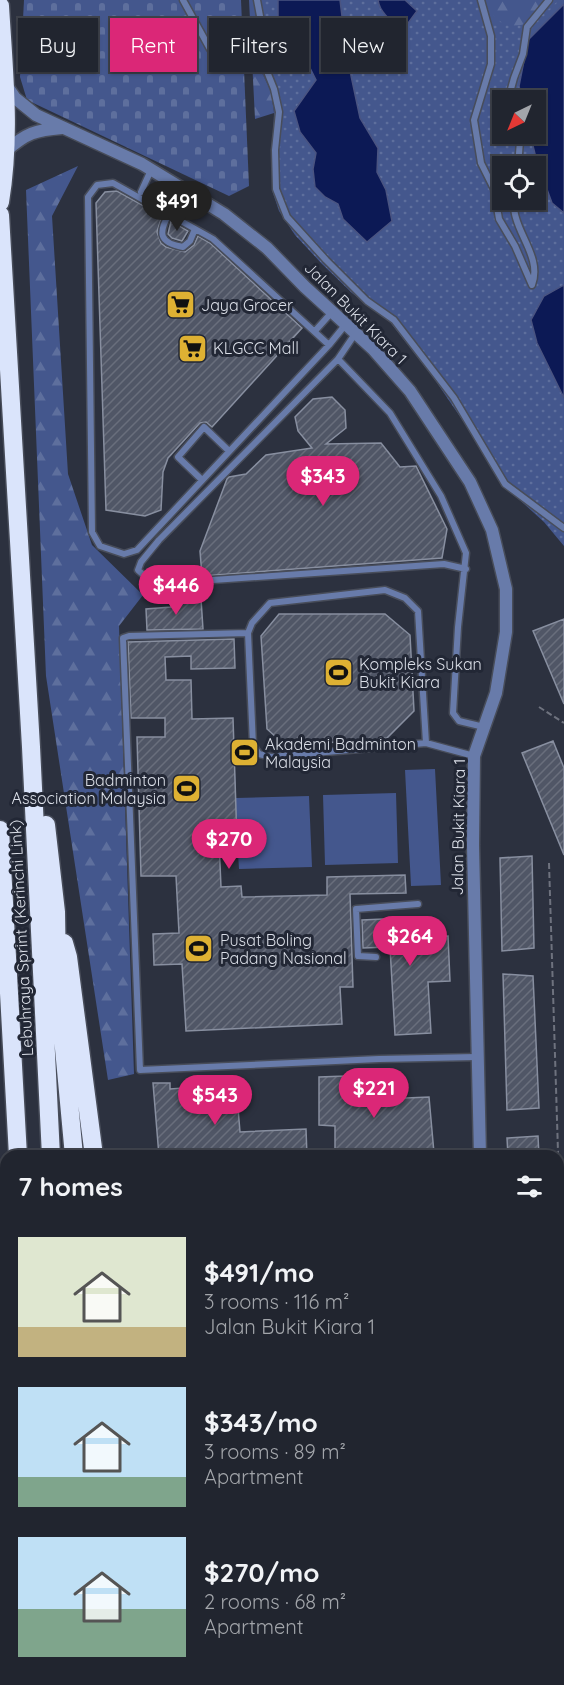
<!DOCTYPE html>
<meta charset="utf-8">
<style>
:root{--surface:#21252f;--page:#292d37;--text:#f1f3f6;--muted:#a2a5aa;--line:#3e424b;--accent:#db2777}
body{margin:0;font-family:Quicksand,sans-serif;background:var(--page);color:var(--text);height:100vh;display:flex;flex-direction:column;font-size:22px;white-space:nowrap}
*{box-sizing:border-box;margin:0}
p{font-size:20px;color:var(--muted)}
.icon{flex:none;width:33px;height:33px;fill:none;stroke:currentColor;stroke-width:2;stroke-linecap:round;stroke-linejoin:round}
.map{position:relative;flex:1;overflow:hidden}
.sheet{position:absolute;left:0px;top:1150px;width:564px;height:536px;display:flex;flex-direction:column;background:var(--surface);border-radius:18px 18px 0 0;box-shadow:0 2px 4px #0004,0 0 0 2px var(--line)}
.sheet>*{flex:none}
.hud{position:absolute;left:18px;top:18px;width:528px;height:54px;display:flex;gap:12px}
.needle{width:39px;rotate:223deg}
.controls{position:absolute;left:492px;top:90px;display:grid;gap:12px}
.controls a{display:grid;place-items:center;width:54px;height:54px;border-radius:0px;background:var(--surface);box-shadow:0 2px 4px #0004,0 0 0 2px var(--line);font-size:30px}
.price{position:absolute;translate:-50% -51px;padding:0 14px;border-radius:21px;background:var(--accent);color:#fff;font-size:20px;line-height:39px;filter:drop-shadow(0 2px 3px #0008)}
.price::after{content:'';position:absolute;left:50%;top:36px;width:18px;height:14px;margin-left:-9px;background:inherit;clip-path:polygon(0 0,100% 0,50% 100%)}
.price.on{background:#222;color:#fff}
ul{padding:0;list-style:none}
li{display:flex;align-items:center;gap:18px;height:150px;padding:0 18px}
li span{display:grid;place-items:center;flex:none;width:168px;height:120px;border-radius:0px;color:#555}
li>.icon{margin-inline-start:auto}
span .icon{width:72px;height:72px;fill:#fffc;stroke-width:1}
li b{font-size:26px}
h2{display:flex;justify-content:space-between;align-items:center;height:72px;padding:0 18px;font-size:26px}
.tag{padding:0 21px;border-radius:0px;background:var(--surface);box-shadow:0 2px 4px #0004,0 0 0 2px var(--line);font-size:21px;line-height:54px}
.tag.on{background:var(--accent);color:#fff}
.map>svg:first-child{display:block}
.grass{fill:url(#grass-dots);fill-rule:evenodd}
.forest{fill:url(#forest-firs)}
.cemetery{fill:url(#cemetery-stones)}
.garden{fill:#44578d}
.water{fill:#0c1955;stroke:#4a5481;stroke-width:1.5}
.building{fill:url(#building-hatch);stroke:#888fa0;stroke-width:1.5}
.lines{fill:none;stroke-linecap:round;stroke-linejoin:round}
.lane-casing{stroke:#484d5a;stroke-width:9}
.street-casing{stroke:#484d5a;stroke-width:15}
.highway-casing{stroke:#484d5a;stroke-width:21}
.path{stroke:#6e727e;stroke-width:2;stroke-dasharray:6 3;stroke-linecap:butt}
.lane{stroke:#687baa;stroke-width:6}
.street{stroke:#687baa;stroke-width:12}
.highway{stroke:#dae4fb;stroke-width:18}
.labels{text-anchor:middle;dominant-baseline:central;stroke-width:6;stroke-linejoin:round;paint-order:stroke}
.poi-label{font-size:16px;fill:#dadee7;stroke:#222735;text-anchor:start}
.street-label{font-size:16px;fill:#dadee7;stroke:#222735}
</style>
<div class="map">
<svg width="564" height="1685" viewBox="0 0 564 1685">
<defs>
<pattern id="grass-dots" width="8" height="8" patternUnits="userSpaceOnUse" patternTransform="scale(1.5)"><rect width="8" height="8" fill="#44578d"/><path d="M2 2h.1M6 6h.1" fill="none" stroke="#5e6f9d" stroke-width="1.8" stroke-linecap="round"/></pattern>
<pattern id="forest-firs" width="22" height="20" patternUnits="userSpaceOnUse" patternTransform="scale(1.5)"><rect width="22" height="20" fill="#44578d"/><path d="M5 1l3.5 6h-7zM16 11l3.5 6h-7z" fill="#5e6f9d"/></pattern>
<pattern id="cemetery-stones" width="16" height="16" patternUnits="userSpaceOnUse" patternTransform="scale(1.5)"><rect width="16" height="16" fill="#44578d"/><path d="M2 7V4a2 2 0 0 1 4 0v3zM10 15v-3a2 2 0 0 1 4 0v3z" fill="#5e6f9d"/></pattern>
<pattern id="building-hatch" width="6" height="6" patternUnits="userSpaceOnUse" patternTransform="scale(1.5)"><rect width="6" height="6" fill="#505666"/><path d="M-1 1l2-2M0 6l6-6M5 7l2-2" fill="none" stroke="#696e7c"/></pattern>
</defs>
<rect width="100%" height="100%" fill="#2c313f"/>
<path class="grass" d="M257,0H564V546L544,522L512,493L433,377L390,322L352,293L322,264L295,235L279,211L272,190L274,113L271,91L262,73L258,54L256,25ZM502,100H536V134H502ZM502,166H536V200H502Z
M451,1680H514L513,1685H452Z"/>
<path class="forest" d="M249,0H257L256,25L258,54L262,73L271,91L274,113L255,119Z
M482,0H559C531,26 506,42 482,0Z
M78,166L52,216L68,474L92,545L143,595L119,626L134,1074L108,1080L46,676L26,190Z
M558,1540L564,1543V1685H513L514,1680H558Z
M384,1680H451L452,1685H383Z"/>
<path class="cemetery" d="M24,0H241L249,186L229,196L27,100L20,77Z"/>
<path class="garden" d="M172,680H191L192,719L233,718L236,798L309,796L312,867L239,869L237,838V841H219L220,875L141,876L137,737H165V704Z
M435,769L441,885L411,886L405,770Z
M396,793L398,863L325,865L323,795Z
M558,1343H564V1502L558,1494Z
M125,1680H383L382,1685H127Z"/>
<path class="water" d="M278,0H340L347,57L360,118L378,148L377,172L386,190L392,221L367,242L343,219L338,204L325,197L315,187L313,169L316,153L300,132L294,111L316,80L309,66L292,60L278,48Z
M378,0H405L417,11L403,30C393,22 380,14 378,0Z
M564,4V213L552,203L537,162L530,134H536V100H522L519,86L528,40Z
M564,285V398L537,343L531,320L544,296Z"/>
<path class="building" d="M117,191L162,216L157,232L161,243L166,247L185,252L194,245L198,236L210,243L302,328L212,427L206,422L200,423L168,458L163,472L161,510L145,516L106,510L96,203L105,192Z
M171,221L188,231L182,241L172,238L168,234Z
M332,397L345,410L346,428L326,444L381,443L400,467L416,466L447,529L442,558L202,576L200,551L227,479L229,477L246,474L266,455L312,448L298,431L295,417L313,399Z
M201,599L203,629L147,630L146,609L171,607L170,601Z
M279,614H385L410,635L414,711L387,738L286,746L267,729L261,636Z
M564,619V704L533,631Z
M234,639L235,668L191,669V656L165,657L166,680H191L192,719L233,718L237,841H219L221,887L241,886L242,897L327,895V877L405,875L406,893L350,894L353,987H340L342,1024L186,1031L182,964L154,965L153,934L179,933L176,876H141L137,737H165V718H131L128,642Z
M553,741L564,768V855L522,753Z
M532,856L534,948L502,951L500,858Z
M427,917L428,937L448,936L450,981L428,982L431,1033L395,1035L390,947L363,948L362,920Z
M503,974L533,976L539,1108L507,1110Z
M374,1075L382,1099L429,1097L434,1153H420L419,1156H335V1126L319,1125V1077Z
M153,1083H170V1089L236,1084L240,1132L306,1129L307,1156H159Z
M538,1136L539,1156H508L507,1138Z"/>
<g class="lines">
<defs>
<path id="lane" d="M183,0L210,49
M257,0L260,16V54L274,89L279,112L275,150L276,189L287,217L326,260L367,301L394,320L454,398L505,484L564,528
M481,0L491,36V64L474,120L481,163L494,189L499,219L515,246L532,285C541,261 522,240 516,218C514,212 514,206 513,200
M508,100L514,78L523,54L527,27L549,0
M518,166L520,141L518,134
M141,192L151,170
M177,209L187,192
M169,214C158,233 159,243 183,247L190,241L195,229
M315,331L332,312
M355,334L338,359L159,540L141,562L138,570L150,581L170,583L444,564L466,569
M329,345L213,239L113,183L97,185L88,197L92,532L100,546L124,554L137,550L329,345L346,324
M338,359L390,413L441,496L466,553L458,627L453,713L459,721L484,727
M202,480L178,457L204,427L229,451
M385,590L405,598L418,611L426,743L271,757L259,754L253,745L248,633L252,623L270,603Z
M248,633L129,636L123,638L140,1070L379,1059L476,1057
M426,743L474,756
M376,957L358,956L356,909L418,904
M558,1289L563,1290
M133,1680L147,1685
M194,1680L203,1685
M353,1685V1680"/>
<path id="street" d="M6,85L15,98L36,115L142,164L224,214L267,248L305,287L373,349L410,391L470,482L492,530L506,589V632L496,693L474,756L473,845L480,1156
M6,151C26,133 36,130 62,128
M0,1272H6
M558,1316L564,1317
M558,1327L564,1328
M558,1519L564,1522"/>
<path id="highway" d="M0,6C4,73 11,136 0,202
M0,215L31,747L51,1156
M46,825L56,912L57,973L74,1156
M0,830L18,1156
M64,943L68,957L94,1156
M0,1525L6,1566
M22,1680V1685
M78,1680V1685
M111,1680V1685
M47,1685V1680"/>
</defs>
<use href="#lane" class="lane-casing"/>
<use href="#street" class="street-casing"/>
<use href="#highway" class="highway-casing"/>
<path class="path" d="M539,707L564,723
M549,863L562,1280
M0,1300L5,1302"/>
<use href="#lane" class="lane"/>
<use href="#street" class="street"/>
<use href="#highway" class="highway"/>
</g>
<defs>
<symbol id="supermarket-square" viewBox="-11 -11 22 22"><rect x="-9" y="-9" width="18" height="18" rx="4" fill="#deb133" stroke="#222735"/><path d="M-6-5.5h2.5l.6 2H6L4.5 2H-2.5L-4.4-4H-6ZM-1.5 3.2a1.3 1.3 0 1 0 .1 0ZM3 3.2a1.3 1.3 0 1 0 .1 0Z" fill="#111"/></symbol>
<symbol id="stadium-square" viewBox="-11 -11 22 22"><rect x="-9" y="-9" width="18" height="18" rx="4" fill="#deb133" stroke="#222735"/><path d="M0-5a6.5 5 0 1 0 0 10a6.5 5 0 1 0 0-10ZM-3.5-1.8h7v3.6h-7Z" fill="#111"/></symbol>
</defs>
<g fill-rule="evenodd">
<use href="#supermarket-square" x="164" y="288" width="33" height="33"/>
<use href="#supermarket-square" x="176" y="332" width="33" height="33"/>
<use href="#stadium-square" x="322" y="656" width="33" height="33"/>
<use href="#stadium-square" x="228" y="736" width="33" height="33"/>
<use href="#stadium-square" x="170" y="772" width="33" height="33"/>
<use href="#stadium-square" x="182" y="932" width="33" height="33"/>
</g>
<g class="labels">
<g class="poi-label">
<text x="201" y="305">Jaya Grocer</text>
<text x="213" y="348">KLGCC Mall</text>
<text x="359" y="664">Kompleks Sukan<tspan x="359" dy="18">Bukit Kiara</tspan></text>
<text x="265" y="744">Akademi Badminton<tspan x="265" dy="18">Malaysia</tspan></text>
<text x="166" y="780" text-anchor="end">Badminton<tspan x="166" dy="18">Association Malaysia</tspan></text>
<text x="220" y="940">Pusat Boling<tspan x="220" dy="18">Padang Nasional</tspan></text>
</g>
<g class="street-label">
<text transform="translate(356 313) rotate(45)">Jalan Bukit Kiara 1</text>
<text transform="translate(458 827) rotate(-89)">Jalan Bukit Kiara 1</text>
<text transform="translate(21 938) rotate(-93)">Lebuhraya Sprint (Kerinchi Link)</text>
</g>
</g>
</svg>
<div class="controls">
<a><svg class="needle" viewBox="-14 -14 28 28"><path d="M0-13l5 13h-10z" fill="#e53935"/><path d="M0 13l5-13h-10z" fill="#a2a5aa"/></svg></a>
<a><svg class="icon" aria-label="locate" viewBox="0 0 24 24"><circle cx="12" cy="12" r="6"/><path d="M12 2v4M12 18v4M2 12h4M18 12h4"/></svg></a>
</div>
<b class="price on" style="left:177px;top:232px">$491</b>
<b class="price" style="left:323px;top:507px">$343</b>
<b class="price" style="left:176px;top:616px">$446</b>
<b class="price" style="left:229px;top:870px">$270</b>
<b class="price" style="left:410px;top:967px">$264</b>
<b class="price" style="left:374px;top:1119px">$221</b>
<b class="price" style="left:215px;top:1126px">$543</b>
<div class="hud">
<a class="tag">Buy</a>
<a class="tag on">Rent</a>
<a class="tag">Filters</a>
<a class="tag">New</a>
</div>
<section class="sheet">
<h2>7 homes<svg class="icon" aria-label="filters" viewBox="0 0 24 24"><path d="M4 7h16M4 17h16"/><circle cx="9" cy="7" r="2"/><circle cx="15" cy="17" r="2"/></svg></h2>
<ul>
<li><span style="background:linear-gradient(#dfe7d0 75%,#c2b280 0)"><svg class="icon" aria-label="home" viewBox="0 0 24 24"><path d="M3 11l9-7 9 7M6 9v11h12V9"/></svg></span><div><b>$491/mo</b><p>3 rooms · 116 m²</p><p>Jalan Bukit Kiara 1</p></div></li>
<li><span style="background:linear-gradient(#bfe0f5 75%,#7fa58c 0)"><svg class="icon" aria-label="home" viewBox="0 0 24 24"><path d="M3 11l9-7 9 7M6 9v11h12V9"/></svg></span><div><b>$343/mo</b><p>3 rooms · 89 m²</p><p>Apartment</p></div></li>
<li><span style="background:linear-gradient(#bfe0f5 60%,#7fa58c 0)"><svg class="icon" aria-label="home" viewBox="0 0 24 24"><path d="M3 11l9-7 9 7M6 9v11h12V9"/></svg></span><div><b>$270/mo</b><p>2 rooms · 68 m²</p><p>Apartment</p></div></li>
</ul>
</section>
</div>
